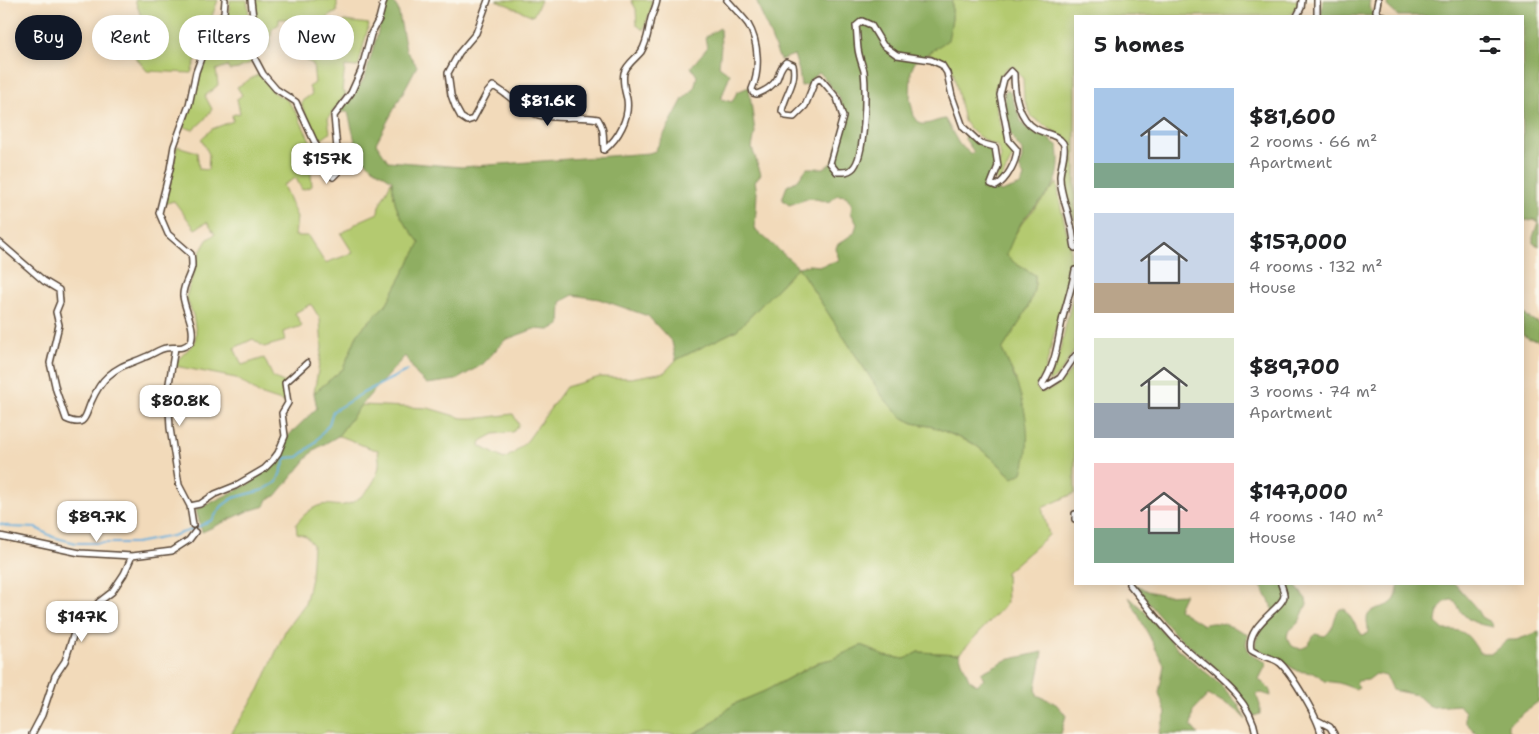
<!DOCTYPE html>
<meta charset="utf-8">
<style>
:root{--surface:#fff;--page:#f2f2f2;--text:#202124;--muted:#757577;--accent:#111827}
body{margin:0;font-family:"Shantell Sans",sans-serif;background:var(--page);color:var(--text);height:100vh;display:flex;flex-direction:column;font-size:19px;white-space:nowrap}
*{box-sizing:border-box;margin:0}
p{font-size:16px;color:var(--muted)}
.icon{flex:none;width:28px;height:28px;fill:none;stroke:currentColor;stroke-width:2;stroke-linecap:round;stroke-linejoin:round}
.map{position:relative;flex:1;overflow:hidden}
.side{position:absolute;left:1074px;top:15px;width:450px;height:570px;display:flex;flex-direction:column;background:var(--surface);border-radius:0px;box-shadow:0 2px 12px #0003}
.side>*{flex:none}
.guide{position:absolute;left:15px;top:15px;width:475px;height:45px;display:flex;gap:10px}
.price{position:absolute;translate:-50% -42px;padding:0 11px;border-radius:10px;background:#fff;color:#222;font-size:16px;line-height:32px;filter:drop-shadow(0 1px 2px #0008)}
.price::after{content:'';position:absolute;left:50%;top:30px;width:15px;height:11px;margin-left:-8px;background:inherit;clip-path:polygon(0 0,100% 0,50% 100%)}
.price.on{background:var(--accent);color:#fff}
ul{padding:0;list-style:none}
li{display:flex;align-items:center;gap:15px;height:125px;padding:0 20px}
li span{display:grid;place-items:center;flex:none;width:140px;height:100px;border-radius:0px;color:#555}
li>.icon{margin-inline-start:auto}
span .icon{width:60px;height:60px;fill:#fffc;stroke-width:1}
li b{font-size:21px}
h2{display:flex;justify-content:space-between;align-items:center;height:60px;padding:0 20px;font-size:21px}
.chip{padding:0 18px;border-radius:22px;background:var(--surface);box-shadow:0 2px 12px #0003;font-size:18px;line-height:45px}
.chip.on{background:var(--accent);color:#fff}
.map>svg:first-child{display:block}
.green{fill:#b4ca6f;stroke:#787a46}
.forest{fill:#8fae62;stroke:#656c40}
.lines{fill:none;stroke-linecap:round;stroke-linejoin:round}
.stream{stroke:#64afdc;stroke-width:2}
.minor-casing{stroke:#564435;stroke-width:8}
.minor{stroke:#fff;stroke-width:5}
</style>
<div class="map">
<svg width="1539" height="734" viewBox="0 0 1539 734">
<rect width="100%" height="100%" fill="#fbf7ec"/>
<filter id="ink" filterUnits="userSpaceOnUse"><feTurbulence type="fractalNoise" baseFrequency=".02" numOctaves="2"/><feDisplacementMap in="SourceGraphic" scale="10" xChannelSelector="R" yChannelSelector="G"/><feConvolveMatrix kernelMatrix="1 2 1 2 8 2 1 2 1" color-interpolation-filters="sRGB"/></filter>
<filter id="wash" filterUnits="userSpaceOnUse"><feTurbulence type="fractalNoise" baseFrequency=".0096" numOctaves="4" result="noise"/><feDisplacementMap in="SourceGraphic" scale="20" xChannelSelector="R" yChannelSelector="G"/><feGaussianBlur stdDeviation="1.12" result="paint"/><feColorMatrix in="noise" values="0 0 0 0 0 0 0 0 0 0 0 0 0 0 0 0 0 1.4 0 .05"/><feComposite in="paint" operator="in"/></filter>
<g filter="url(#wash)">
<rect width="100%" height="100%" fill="#f2daba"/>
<path class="green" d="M135,0H218L191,73L147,71L134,55L142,40V19Z
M230,0H247C251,21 249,41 252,62L238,69L229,70L227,66L216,70L218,85L205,96L212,109L204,120L193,130L184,127L193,98L198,76L218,27L229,10Z
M255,0H337V12L328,16L329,31L342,32L344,21L369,24L358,67L345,66L342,91L346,93L328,118L330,133L319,141L302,107V101L312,94L309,87L315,83L313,64L305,60L306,51L297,46L290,19H279V24L272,29L269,48L259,45Z
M496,0H541L533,16Z
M631,0H652L650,13L643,30L637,25L636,9Z
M952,0H1298L1297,8L1289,16H1075V222L1065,193L1063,178L1068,147L1064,138L1032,117L1024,99L1023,79L1013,66L1005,69L995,88L997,113L1006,142L1012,149L1013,156L1001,180L998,182L996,180L1001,156L997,146C985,142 971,132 964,121L953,71L942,58L928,54L948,39L952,19Z
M259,74L273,92L287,100L296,112L320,161L310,164L312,186L302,190L296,178L283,185L297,217L295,236H308L325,263L353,253L341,234L360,221L378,213L379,206L392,180C394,211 401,219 420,243L387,303L358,333L343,369L314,393L322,348L320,319L311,304L295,313L302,326L283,332L285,341L264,347L253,339L234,348L242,365L264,358L273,377L287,384L284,402L260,394L236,378L175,366V363L195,342L196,332L193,315L186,297L199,254L207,240L215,234L207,222L195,229L174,201L163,204L170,184L177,146L197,152L199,169L208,170L209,154L201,139L212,129L233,121L232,115L240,113L237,99L242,95L237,87Z
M1057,183L1061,208L1070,244V271L1045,371L1036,387L1040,392C1055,392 1068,376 1075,364V493L1042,508L1049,535L1006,572L1007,603L959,654L918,652L905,659L884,656L862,645L832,659L818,662L765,691L734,704L707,727L693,734H333L328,731L321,734H231L259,690L286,629L305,604L311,578L313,545L306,536L297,533L296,524C303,516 310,508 321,505C328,503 337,507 344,505C361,502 377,482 379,466C380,461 378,455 378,450C361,447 353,439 338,436L361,405L428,408L462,418H482L513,414L519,425L513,432L494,434L481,441L480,446L504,459L514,453L527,441L566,387L600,377L631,378L665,372L676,360L737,330L798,267L883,397L903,418L913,423L934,427L974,444L991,457L1013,478L1016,379L1002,350C1015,328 1037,302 1035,275L1016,264L1006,255L1013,238L1022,223Z
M1075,290V350L1061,372L1050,382L1048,381C1063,353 1065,320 1075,290Z"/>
<path class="forest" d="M387,0H392L398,9L406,50L417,66L376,143L388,161L462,167L649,153L655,151L683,99L694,89L697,76L691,67L707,48L705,37L720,28L721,46L719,66L730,74L721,99L732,102L737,92L749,87L755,132L752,148L761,174L755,181L757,193L755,229L798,267L809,265L821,266L839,260L836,249L837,245L854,233L857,224L851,213L852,204L846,196L837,195L830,202L810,198L789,205L782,199L787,186L798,180L807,168H824L833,162L846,116L839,97L822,75L819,73L813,77L809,85L801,86L799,71L794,55L780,60L756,0H952V19L948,40L915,62L911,71L910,99L914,116L920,124C929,125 936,120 945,119L959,144L971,154L974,152L965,139L966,135C971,137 989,149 993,153L994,166L988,185L1001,192L1021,185L1024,177L1019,167L1022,159V150C1004,132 1006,116 1004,93L1007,90L1010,92L1021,121L1026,128L1038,135L1046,137L1058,146C1064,192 1044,192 1021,223C1015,233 1011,244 1006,255L1016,264L1035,275C1037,302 1015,328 1002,350C1021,388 1036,431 1022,473L1013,478L991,457L974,444L934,427L913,423L903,418L896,412L883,397L798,267L737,330L676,360L672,342L648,316L599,299L573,295L561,302L560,325L549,330L534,329L505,340L483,364L456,380L427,384L417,375L405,356L361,405L338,436L314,450L276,496L268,499L265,506L248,511L202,532L196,510L251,483L280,456L288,436L317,408L314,393L343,369L358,333L387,303L420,243C401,219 394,211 392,180L373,168L358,154L348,112H340L342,107L354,95L365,77Z
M1323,0H1370L1369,6L1374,16H1321Z
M1388,0H1539V246L1533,243V237L1538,222L1534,219L1523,221L1522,16H1398L1387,6Z
M1522,313L1539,324V340L1530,339L1523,335Z
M1135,584L1147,591L1165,595L1185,594L1178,609L1203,625C1219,619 1232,627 1248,634L1246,644L1250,654L1267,663L1259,679L1270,690L1271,696L1262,693L1256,694L1260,705V714L1254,716L1231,684L1207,660L1176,635L1147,601Z
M1260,584H1294L1306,599L1307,604L1299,622L1288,632L1287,637L1292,646C1306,653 1309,643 1315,634L1325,636C1337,626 1332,618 1340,609H1345L1362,635L1367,634C1370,628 1365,621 1368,615C1375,605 1389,609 1395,599C1398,595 1397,588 1399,584H1455L1476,608L1481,617L1490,622L1493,627C1482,625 1471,623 1463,614C1459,609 1457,604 1453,600C1442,599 1436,613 1436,623L1444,630C1467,629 1468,636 1480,653H1492L1508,640H1516L1539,632V701L1508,725V730L1512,734H1477L1465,722V712L1459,705L1433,707L1428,705L1417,695L1392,690L1386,676L1376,674L1368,680L1357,681L1356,683L1359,687L1355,689L1339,683L1324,681L1317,674L1313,673L1297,671L1272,655L1255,648C1255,636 1265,623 1273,614L1272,606Z
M1129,597L1144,611L1180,651L1219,683L1237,703L1246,720L1235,708L1208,695L1193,711L1191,726L1198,734H1159L1166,713L1159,693L1164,665Z
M862,645L884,656L905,659L918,652L959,654L969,679L977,685L984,679L981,673L1006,660L1043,652L1036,687L1037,695L1055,703L1066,715L1061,734H693L707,727L734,704L765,691L819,662L832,659Z"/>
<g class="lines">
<path class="stream" d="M0,524L11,527L36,528L53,537L76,543H136L172,536L194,529L212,520L222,506L233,498L263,490L277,482L286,458L298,457L314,444L329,424L333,411L363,393L408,370"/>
</g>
</g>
<g filter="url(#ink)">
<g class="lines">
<defs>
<path id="minor" d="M251,0L254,26L255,59L263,74L276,89L296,102L329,173L333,177L339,171L334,116L351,93L361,71L371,34L379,19L384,0
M488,0L476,33L459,53L448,73L451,95L455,106L461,117L467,121L473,119L487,93L493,86C509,94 522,111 539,115C559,120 578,115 598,119C605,129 603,139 604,150C618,139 630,118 627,99C625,91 622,82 624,73C626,65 636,58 641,52C648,41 648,30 651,18C653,12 656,7 657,0
M727,0C734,8 742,16 748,24C759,42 760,71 752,89L753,93L757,94C765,91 772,87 777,79C780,73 779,68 786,62L793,65C797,83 785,94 782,111L786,116L794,117L805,106L815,81L820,78L837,98L843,117L830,163L837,172C843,172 847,173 852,169C866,158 866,90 864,71C862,64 859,57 858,49C857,41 857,33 856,26L862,21L871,25L883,45L897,55L931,60L942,65L947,73L952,96L963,127L980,143L995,147L998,166L991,184L996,186C1007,180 1016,162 1017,150L1009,141L1000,95L1004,79L1011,71L1014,74C1014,92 1018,119 1036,129C1045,134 1057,134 1063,143C1067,149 1060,169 1060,177C1060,194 1067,206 1070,222C1073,230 1073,239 1075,248
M1378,0L1376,11L1379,15L1383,16
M1297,16L1301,8L1302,0
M1317,16V0
M0,243L44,281L59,290L60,302L56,312L59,325L50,363L56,390L66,419C86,428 85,416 91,402C95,393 100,383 108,376C122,364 130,364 145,357C152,355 159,349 166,348C178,346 180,351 191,342C196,327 185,312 183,296C182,286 190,277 192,266C192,262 192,258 191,254L168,234L159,213L170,169L174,146L189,105L196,72L208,39L213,28L224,13L225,0
M1075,270C1072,288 1066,304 1062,321C1057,345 1056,363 1042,385L1044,388L1060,378L1075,356
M175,348L168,389L170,428L179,485L190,506
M1075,514V519
M193,525L190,506L200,504L215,494L235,486L264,469L272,461L278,453L285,436L282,413L288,403L285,383L307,363
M0,536L80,553L132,556L172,551L189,540L195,532
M1129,584C1145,603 1160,624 1178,642C1204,668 1250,694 1256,734
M1281,584C1282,587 1284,592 1284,595C1285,607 1245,625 1251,650C1260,657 1271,656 1280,663C1291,673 1319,719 1321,734
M1317,720L1330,727L1334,734
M32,734L42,715L55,676L65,661L74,633L99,602L112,592L124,574L132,556"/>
</defs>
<use href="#minor" class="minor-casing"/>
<use href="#minor" class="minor"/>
</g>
</g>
</svg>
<b class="price on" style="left:548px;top:127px">$81.6K</b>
<b class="price" style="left:327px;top:185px">$157K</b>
<b class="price" style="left:180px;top:427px">$80.8K</b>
<b class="price" style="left:97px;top:543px">$89.7K</b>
<b class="price" style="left:82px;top:643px">$147K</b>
<div class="guide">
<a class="chip on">Buy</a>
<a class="chip">Rent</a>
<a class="chip">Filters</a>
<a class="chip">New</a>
</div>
<section class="side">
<h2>5 homes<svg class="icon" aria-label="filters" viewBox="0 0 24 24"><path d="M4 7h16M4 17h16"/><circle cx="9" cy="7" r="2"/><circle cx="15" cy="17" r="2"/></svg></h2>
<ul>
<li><span style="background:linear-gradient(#a9c7e8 75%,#7fa58c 0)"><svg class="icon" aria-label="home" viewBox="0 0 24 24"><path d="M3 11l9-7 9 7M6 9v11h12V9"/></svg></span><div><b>$81,600</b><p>2 rooms · 66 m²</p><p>Apartment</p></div></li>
<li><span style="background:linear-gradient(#c9d6e8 70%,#b9a48a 0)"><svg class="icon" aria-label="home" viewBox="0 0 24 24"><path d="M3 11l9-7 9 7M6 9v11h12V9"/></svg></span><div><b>$157,000</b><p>4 rooms · 132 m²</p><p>House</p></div></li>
<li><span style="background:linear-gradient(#dfe7d0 65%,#9aa5b1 0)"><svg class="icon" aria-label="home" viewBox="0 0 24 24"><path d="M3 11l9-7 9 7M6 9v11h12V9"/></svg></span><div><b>$89,700</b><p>3 rooms · 74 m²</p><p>Apartment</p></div></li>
<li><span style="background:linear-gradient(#f6c9c9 65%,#7fa58c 0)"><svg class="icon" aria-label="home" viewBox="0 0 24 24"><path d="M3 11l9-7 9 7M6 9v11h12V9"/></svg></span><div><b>$147,000</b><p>4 rooms · 140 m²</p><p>House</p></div></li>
</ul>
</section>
</div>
